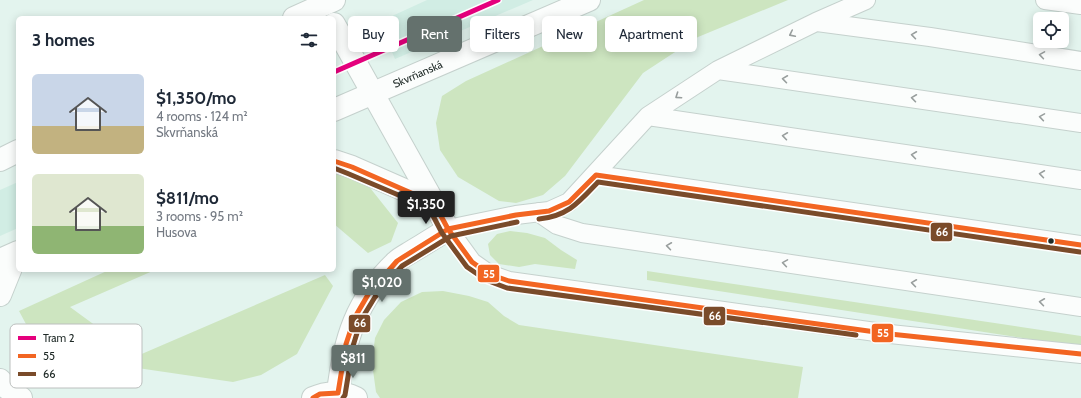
<!DOCTYPE html>
<meta charset="utf-8">
<style>
:root{--surface:#fff;--page:#f2f2f3;--text:#1f2937;--muted:#747a83;--accent:#64716d}
body{margin:0;font-family:Cabin,sans-serif;background:var(--page);color:var(--text);height:100vh;display:flex;flex-direction:column;font-size:15px;white-space:nowrap}
*{box-sizing:border-box;margin:0}
p{font-size:13px;color:var(--muted)}
.icon{flex:none;width:22px;height:22px;fill:none;stroke:currentColor;stroke-width:2;stroke-linecap:round;stroke-linejoin:round}
.map{position:relative;flex:1;overflow:hidden}
.side{position:absolute;left:16px;top:16px;width:320px;height:256px;display:flex;flex-direction:column;background:var(--surface);border-radius:6px;box-shadow:0 2px 10px #0003}
.side>*{flex:none}
.banner{position:absolute;left:348px;top:16px;width:380px;height:36px;display:flex;gap:8px}
.fabs{position:absolute;left:1033px;top:12px;display:grid;gap:8px}
.fabs a{display:grid;place-items:center;width:36px;height:36px;border-radius:6px;background:var(--surface);box-shadow:0 2px 10px #0003;font-size:20px}
.price{position:absolute;translate:-50% -34px;padding:0 9px;border-radius:4px;background:var(--accent);color:#fff;font-size:13px;line-height:26px;filter:drop-shadow(0 1px 2px #0008)}
.price::after{content:'';position:absolute;left:50%;top:24px;width:12px;height:9px;margin-left:-6px;background:inherit;clip-path:polygon(0 0,100% 0,50% 100%)}
.price.current{background:#222;color:#fff}
ul{padding:0;list-style:none}
li{display:flex;align-items:center;gap:12px;height:100px;padding:0 16px}
li span{display:grid;place-items:center;flex:none;width:112px;height:80px;border-radius:6px;color:#555}
li>.icon{margin-inline-start:auto}
span .icon{width:48px;height:48px;fill:#fffc;stroke-width:1}
li b{font-size:17px}
h2{display:flex;justify-content:space-between;align-items:center;height:48px;padding:0 16px;font-size:17px}
.pill{padding:0 14px;border-radius:6px;background:var(--surface);box-shadow:0 2px 10px #0003;font-size:14px;line-height:36px}
.pill.current{background:var(--accent);color:#fff}
.map>svg:first-child{display:block}
.built{fill:#d1ede4}
.green{fill:#cde5c0}
.lines{fill:none;stroke-linecap:round;stroke-linejoin:round}
.service-casing{stroke:#c5d1cd;stroke-width:20}
.minor-casing{stroke:#c5d1cd;stroke-width:24}
.tertiary-casing{stroke:#c5d1cd;stroke-width:24}
.primary-casing{stroke:#c5d1cd;stroke-width:24}
.service{stroke:#fbfdfc;stroke-width:18}
.minor{stroke:#fbfdfc;stroke-width:22}
.tertiary{stroke:#fbfdfc;stroke-width:22}
.primary{stroke:#fbfdfc;stroke-width:22}
.bus-1-casing{stroke:#fff;stroke-width:8}
.bus-2-casing{stroke:#fff;stroke-width:8}
.bus-1{stroke:#f26522;stroke-width:5}
.bus-2{stroke:#7a4b2a;stroke-width:5}
.tram-1-casing{stroke:#fff;stroke-width:8}
.tram-1{stroke:#e5007d;stroke-width:5}
.oneway{stroke:#989e9d}
.bus-dot{fill:#202b28;stroke:#fff;stroke-width:1.5}
.labels{text-anchor:middle;dominant-baseline:central;stroke-width:3;stroke-linejoin:round;paint-order:stroke}
.street-label{font-size:11px;fill:#202b28;stroke:#fff}
.key{fill:#fff;stroke:#bcbfbe;stroke-width:1}
.key-label{font-size:11px;fill:#202b28}
.line-badge{stroke:#fff;stroke-width:1.5}
.badge-label{font-size:11px;text-anchor:middle;font-weight:bold;fill:#fff}
</style>
<div class="map">
<svg width="1081" height="398" viewBox="0 0 1081 398">
<rect width="100%" height="100%" fill="#e3f4ee"/>
<path class="built" d="M427,0H533L395,59L379,22Z
M18,182V228L0,236V190Z"/>
<path class="green" d="M644,0H788L698,37L643,73L565,176L543,195L516,203L499,201L458,177L440,150L436,123L442,96L466,81Z
M334,168L359,174L398,223L391,242L368,253L334,224Z
M510,231L527,233L545,238L561,250L577,260L575,269L535,264L519,267L499,264L490,255L488,244L497,234Z
M109,270H155L70,307L137,356L325,275L333,286L297,354L261,375L233,382L42,354L19,311Z
M647,271L1081,336V347L647,280Z
M443,291L469,296L488,302L504,316L519,325L803,367L798,398H380L376,392L372,363L375,338L384,320L401,302L422,292Z"/>
<g class="lines">
<defs>
<path id="service" d="M866,0L816,22L718,70L648,116L569,202L549,211L516,215L448,229L472,262L489,274L509,281L890,334L1081,354
M1045,0L1081,5
M817,22L930,37L1081,61
M718,70L1081,123
M648,116L1081,180
M596,175L1081,245
M538,212L557,225L582,233L1081,307"/>
<path id="minor" d="M338,393C344,340 356,300 396,262C400,258 406,255 411,252C424,244 436,237 448,229L434,203"/>
<path id="tertiary" d="M0,295L17,253
M0,380L7,388L21,398
M313,398C326,392 342,391 356,398"/>
<g id="primary">
<path d="M294,18L334,0"/>
<path d="M334,24L434,203"/>
<path id="s1" d="M334,110L589,0"/>
<path d="M0,160L18,151"/>
<path d="M334,161L352,167L434,203"/>
<path d="M0,260L18,252"/>
</g>
</defs>
<use href="#service" class="service-casing"/>
<use href="#minor" class="minor-casing"/>
<use href="#tertiary" class="tertiary-casing"/>
<use href="#primary" class="primary-casing"/>
<use href="#service" class="service"/>
<use href="#minor" class="minor"/>
<use href="#tertiary" class="tertiary"/>
<use href="#primary" class="primary"/>
<defs>
<path id="bus-1" d="M334,161L352,167L434,203L448,229L472,262L489,274L509,281L890,334L1081,354
M313,398L320,394L338,393L346,344L355,317L369,293L397,261L448,229L516,215L549,211L569,202L596,175L1081,245"/>
<path id="bus-2" d="M334,168L349,174L429,208L442,233L467,267L486,280L507,288L856,335
M539,219C568,216 579,202 598,182L1080,252
M343,398L345,395L353,346L361,320L375,297L402,266L451,236L517,222"/>
</defs>
<use href="#bus-1" class="bus-1-casing"/>
<use href="#bus-2" class="bus-2-casing"/>
<use href="#bus-1" class="bus-1"/>
<use href="#bus-2" class="bus-2"/>
<defs>
<path id="tram-1" d="M334,72L498,0"/>
</defs>
<use href="#tram-1" class="tram-1-casing"/>
<use href="#tram-1" class="tram-1"/>
</g>
<defs><path id="oneway-chevron" d="M-2-3.5L2.5 0L-2 3.5" fill="none" stroke-width="1.6" stroke-linecap="round" stroke-linejoin="round"/></defs>
<g class="oneway">
<use href="#oneway-chevron" transform="translate(792 34) rotate(154)"/>
<use href="#oneway-chevron" transform="translate(914 35) rotate(-172)"/>
<use href="#oneway-chevron" transform="translate(1042 55) rotate(-171)"/>
<use href="#oneway-chevron" transform="translate(785 79) rotate(-172)"/>
<use href="#oneway-chevron" transform="translate(678 96) rotate(146)"/>
<use href="#oneway-chevron" transform="translate(914 98) rotate(-172)"/>
<use href="#oneway-chevron" transform="translate(1042 117) rotate(-171)"/>
<use href="#oneway-chevron" transform="translate(785 136) rotate(-172)"/>
<use href="#oneway-chevron" transform="translate(914 155) rotate(-172)"/>
<use href="#oneway-chevron" transform="translate(1042 174) rotate(-172)"/>
<use href="#oneway-chevron" transform="translate(669 246) rotate(-172)"/>
<use href="#oneway-chevron" transform="translate(785 263) rotate(-171)"/>
<use href="#oneway-chevron" transform="translate(914 283) rotate(-172)"/>
<use href="#oneway-chevron" transform="translate(1042 302) rotate(-172)"/>
</g>
<circle class="bus-dot" cx="1051" cy="241" r="3.5"/>
<g class="labels">
<g class="street-label">
<text stroke="none"><textPath href="#s1" startOffset="91">Skvrňanská</textPath></text>
</g>
</g>
<rect x="10" y="324" width="132" height="64" rx="6" class="key"/>
<rect x="18" y="336" width="18" height="4" fill="#e5007d"/>
<rect x="18" y="354" width="18" height="4" fill="#f26522"/>
<rect x="18" y="372" width="18" height="4" fill="#7a4b2a"/>
<g class="key-label">
<text x="43" y="342">Tram 2</text>
<text x="43" y="360">55</text>
<text x="43" y="378">66</text>
</g>
<g class="line-badge">
<rect x="930" y="222" width="23" height="20" rx="4" fill="#7a4b2a"/>
<rect x="477" y="264" width="23" height="19" rx="4" fill="#f26522"/>
<rect x="703" y="306" width="23" height="20" rx="4" fill="#7a4b2a"/>
<rect x="348" y="314" width="23" height="19" rx="4" fill="#7a4b2a"/>
<rect x="871" y="323" width="23" height="20" rx="4" fill="#f26522"/>
</g>
<g class="badge-label">
<text x="942" y="236">66</text>
<text x="489" y="278">55</text>
<text x="715" y="320">66</text>
<text x="360" y="327">66</text>
<text x="883" y="337">55</text>
</g>
</svg>
<div class="fabs">
<a><svg class="icon" aria-label="locate" viewBox="0 0 24 24"><circle cx="12" cy="12" r="6"/><path d="M12 2v4M12 18v4M2 12h4M18 12h4"/></svg></a>
</div>
<b class="price current" style="left:426px;top:225px">$1,350</b>
<b class="price" style="left:382px;top:303px">$1,020</b>
<b class="price" style="left:353px;top:379px">$811</b>
<div class="banner">
<a class="pill">Buy</a>
<a class="pill current">Rent</a>
<a class="pill">Filters</a>
<a class="pill">New</a>
<a class="pill">Apartment</a>
</div>
<section class="side">
<h2>3 homes<svg class="icon" aria-label="filters" viewBox="0 0 24 24"><path d="M4 7h16M4 17h16"/><circle cx="9" cy="7" r="2"/><circle cx="15" cy="17" r="2"/></svg></h2>
<ul>
<li><span style="background:linear-gradient(#c9d6e8 65%,#c2b280 0)"><svg class="icon" aria-label="home" viewBox="0 0 24 24"><path d="M3 11l9-7 9 7M6 9v11h12V9"/></svg></span><div><b>$1,350/mo</b><p>4 rooms · 124 m²</p><p>Skvrňanská</p></div></li>
<li><span style="background:linear-gradient(#dfe7d0 65%,#8fb573 0)"><svg class="icon" aria-label="home" viewBox="0 0 24 24"><path d="M3 11l9-7 9 7M6 9v11h12V9"/></svg></span><div><b>$811/mo</b><p>3 rooms · 95 m²</p><p>Husova</p></div></li>
</ul>
</section>
</div>
